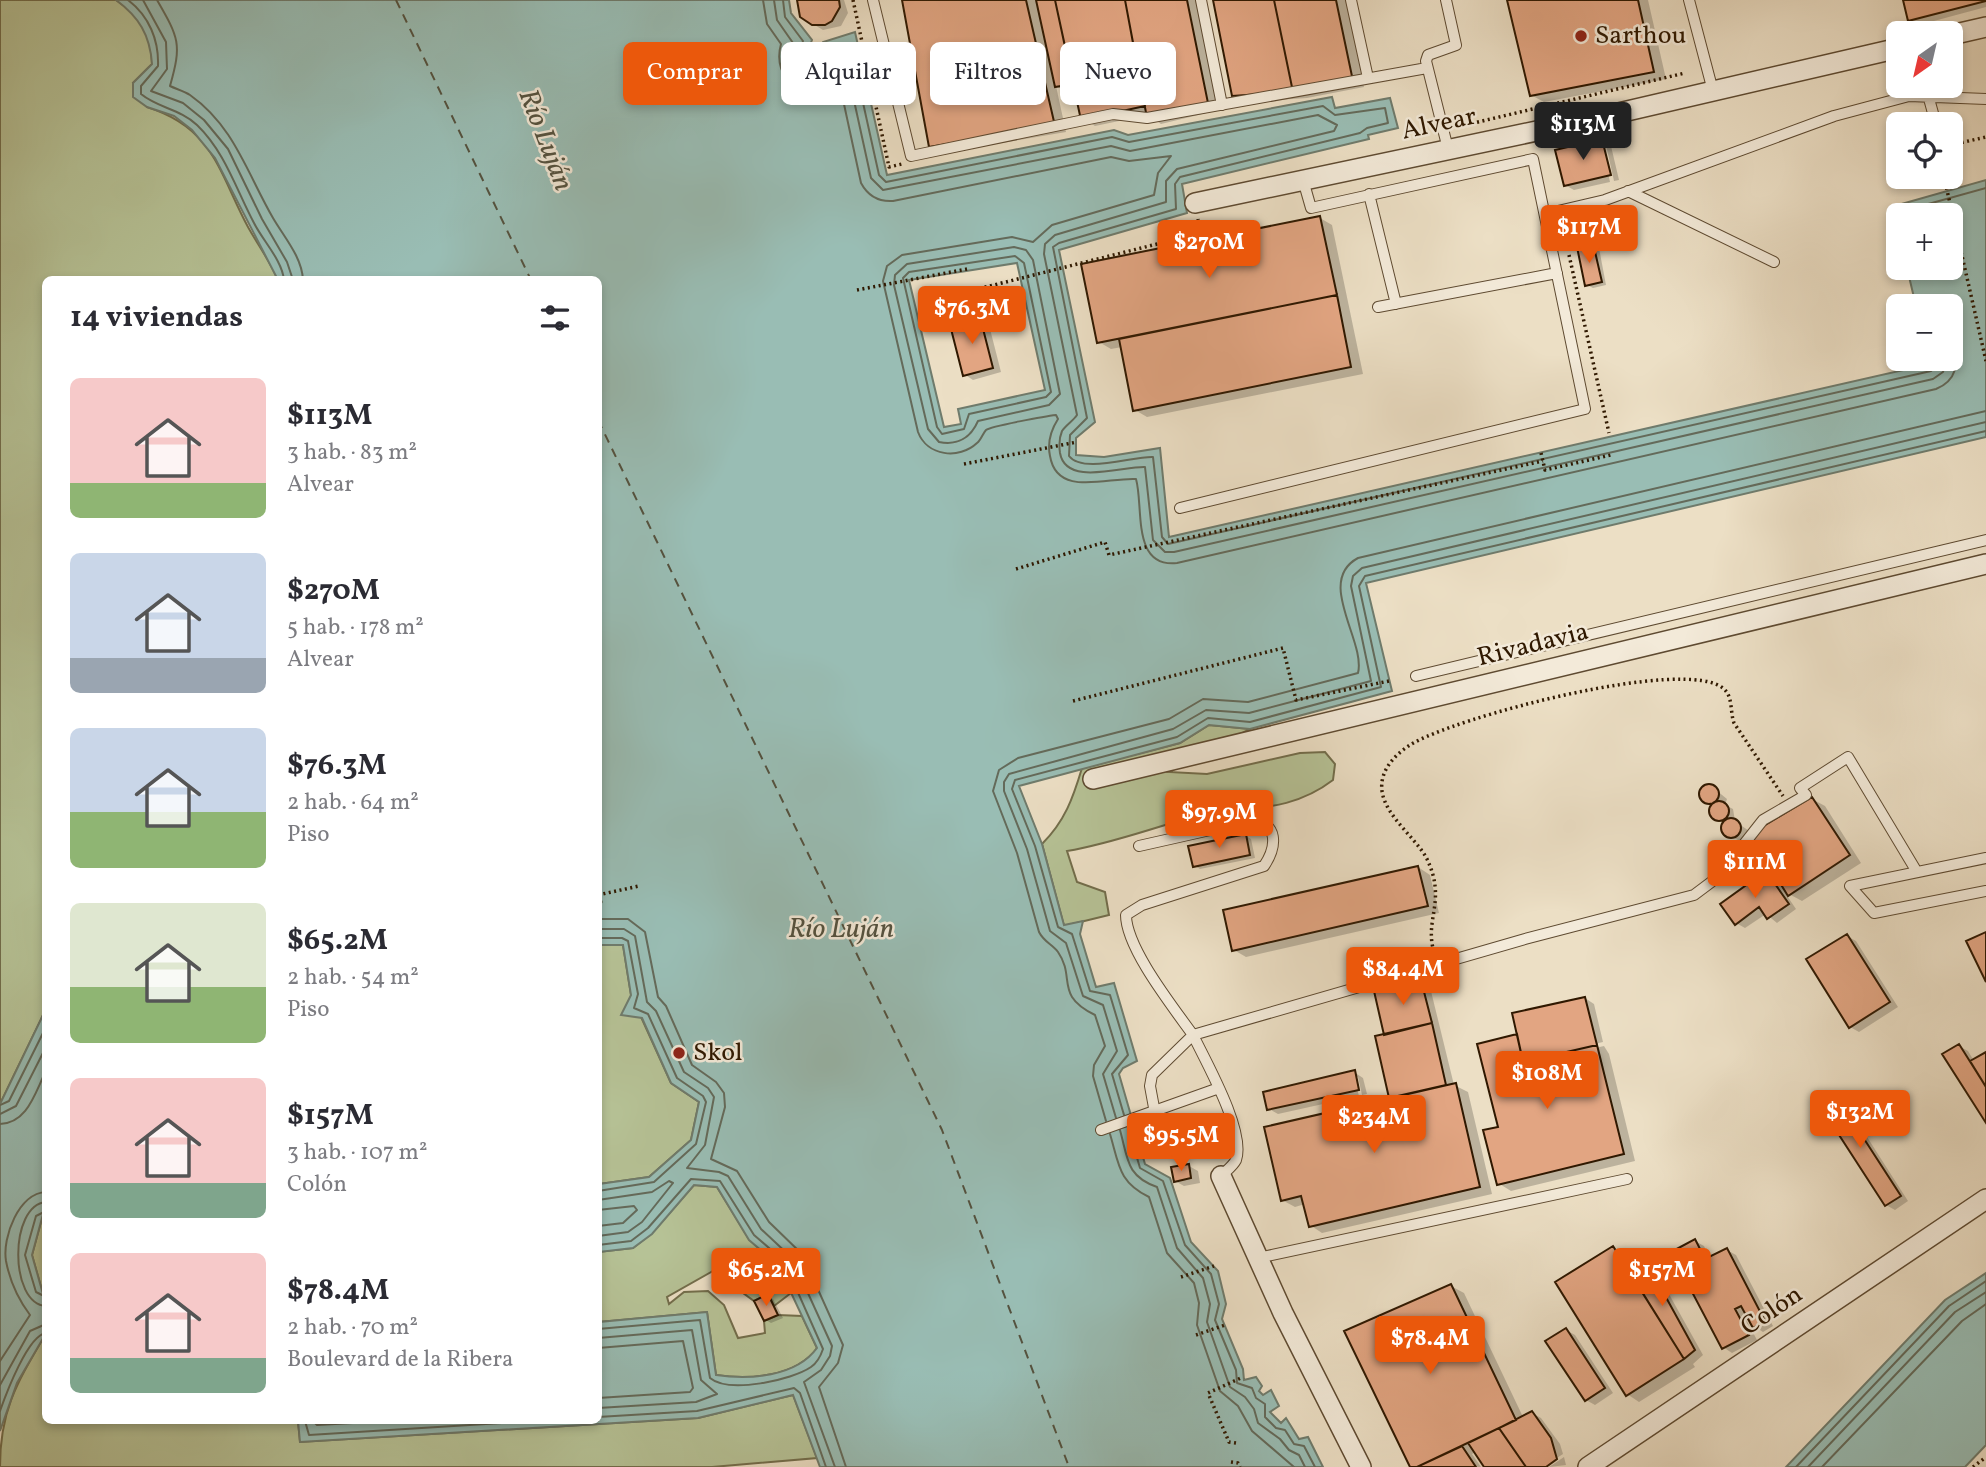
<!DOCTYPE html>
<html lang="es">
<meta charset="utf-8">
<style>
:root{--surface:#fff;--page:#f7f7f7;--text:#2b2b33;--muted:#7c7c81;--accent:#ea580c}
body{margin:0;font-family:Vollkorn,serif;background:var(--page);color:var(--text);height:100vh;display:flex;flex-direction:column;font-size:26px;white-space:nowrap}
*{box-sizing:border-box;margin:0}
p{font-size:23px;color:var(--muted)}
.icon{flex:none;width:38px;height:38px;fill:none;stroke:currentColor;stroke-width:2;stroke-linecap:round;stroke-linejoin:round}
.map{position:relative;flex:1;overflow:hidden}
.side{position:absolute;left:42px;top:276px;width:560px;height:1148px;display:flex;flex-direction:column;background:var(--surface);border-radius:10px;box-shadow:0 4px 10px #0003}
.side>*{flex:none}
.top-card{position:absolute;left:623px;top:42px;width:665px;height:63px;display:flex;gap:14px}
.needle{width:46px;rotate:214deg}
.controls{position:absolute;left:1886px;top:21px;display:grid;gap:14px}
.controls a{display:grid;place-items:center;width:77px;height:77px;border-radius:10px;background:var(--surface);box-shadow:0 4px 10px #0003;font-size:35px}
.price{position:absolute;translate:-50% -60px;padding:0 16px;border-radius:7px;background:var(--accent);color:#fff;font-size:23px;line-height:46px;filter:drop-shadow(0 2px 4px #0008)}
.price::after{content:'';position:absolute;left:50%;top:42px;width:21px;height:16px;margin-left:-10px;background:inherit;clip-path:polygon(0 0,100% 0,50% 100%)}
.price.on{background:#222;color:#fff}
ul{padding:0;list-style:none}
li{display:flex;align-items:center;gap:21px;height:175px;padding:0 28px}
li span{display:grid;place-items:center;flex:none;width:196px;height:140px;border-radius:10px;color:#555}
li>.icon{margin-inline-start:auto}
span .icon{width:84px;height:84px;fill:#fffc;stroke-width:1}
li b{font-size:30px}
h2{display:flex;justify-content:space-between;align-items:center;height:84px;padding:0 28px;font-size:30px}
.tag{padding:0 24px;border-radius:10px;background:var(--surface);box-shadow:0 4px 10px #0003;font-size:24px;line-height:63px}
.tag.on{background:var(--accent);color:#fff}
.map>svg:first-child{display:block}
.green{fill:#b6c296;stroke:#726d4b;stroke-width:2}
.water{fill:#99bdb4;stroke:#6f7b6c;stroke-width:2;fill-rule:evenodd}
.shadow{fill:#0003}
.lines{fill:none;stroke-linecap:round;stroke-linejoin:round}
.shore{stroke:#646a5a;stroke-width:2}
.ferry{stroke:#54523f;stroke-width:2;stroke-dasharray:9 7;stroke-linecap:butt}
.building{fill:#e2a582;stroke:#2f1800;stroke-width:2}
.service-casing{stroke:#5e4a31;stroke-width:12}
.minor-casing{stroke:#5e4a31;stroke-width:22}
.path{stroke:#2f1800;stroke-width:3.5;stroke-dasharray:2 3.5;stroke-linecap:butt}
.service{stroke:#f3ead9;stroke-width:10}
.minor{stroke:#f3ead9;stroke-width:19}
.poi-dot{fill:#8f2418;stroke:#f3ead9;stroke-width:2.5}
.labels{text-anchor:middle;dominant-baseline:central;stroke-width:5;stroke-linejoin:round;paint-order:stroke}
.poi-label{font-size:26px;fill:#2f1800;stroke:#f3ead9;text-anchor:start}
.street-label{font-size:26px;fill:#2f1800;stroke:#f3ead9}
.water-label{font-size:28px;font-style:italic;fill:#54523f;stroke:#f3ead9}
</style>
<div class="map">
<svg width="1986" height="1467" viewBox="0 0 1986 1467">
<rect width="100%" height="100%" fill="#ecdfc5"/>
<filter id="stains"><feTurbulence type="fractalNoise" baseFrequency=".00286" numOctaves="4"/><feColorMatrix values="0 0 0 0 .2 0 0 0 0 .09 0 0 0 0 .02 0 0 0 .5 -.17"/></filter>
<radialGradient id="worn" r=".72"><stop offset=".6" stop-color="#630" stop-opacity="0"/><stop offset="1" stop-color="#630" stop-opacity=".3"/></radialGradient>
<path class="green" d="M0,0H116L135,14L151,43L152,64L133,83L147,107C214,128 219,173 248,227C258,245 270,261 278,280H46L45,1011L0,1104Z
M1209,725L1250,729L1169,772L1207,774L1300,753L1325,752L1335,764L1333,780C1286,816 1239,805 1186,819C1146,830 1109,844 1067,851L1077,882L1105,892L1109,915L1064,926L1042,844C1065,821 1073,798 1082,768L1180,743Z
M599,945H623L631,995L671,1083L699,1102L691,1140L649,1177L599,1184Z
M694,1185L717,1187L749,1239L778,1265L791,1293L774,1306L768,1294L754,1301L713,1271L667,1297L669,1304L684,1292L708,1291L724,1305L738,1338L765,1333L764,1321L778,1315L802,1316L817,1348C796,1377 749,1380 716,1375L707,1312L599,1322L598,1252L633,1248L652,1233Z
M45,1207V1301L32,1255Z
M45,1335L46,1421H298L300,1442L698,1418L793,1395L817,1458L712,1467H0C0,1410 17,1383 45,1335Z"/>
<path class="water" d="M116,0H789L791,13L812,40L804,60L812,65L823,42L855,32L887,175L1114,130L1128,135L1332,97L1335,108L1390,98L1398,128L1368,135L1369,139L1182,184L1187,213L1059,250L1095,422L1076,438V455L1104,457L1160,448L1169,537L1930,364V359H1951V306H1916L1907,268H1951V215H1899V237L1891,207L1986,180V437L1366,583L1392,691L1250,729L1209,725L1180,743L1019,786L1042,844L1064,925L1083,921L1080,934L1096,987L1114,983L1137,1061L1123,1068L1119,1074L1145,1164L1170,1178L1191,1242L1218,1271L1226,1304L1222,1319L1243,1369L1244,1380L1256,1377L1262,1386L1259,1391L1263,1395L1271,1390L1279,1406L1270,1412L1281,1423L1286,1418L1299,1439L1308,1437L1323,1467H820L793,1395L698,1418L300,1442L298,1421H598L599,1322L707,1312L716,1375C749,1380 796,1377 817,1348L778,1265L749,1240L717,1187L694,1185L652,1234L633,1248L599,1252V1184L649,1177L691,1140L699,1102L671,1083L642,1018L621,1015L631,995L623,945H599V906L602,902L598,895V280H278L215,158L192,130L174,116L147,107L133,97V83L152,64C150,35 139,17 116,0ZM1017,263L1045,390L958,409L961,424L944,427L909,280Z
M45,1011V1207L32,1255L45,1301V1335L17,1383L0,1431V1104Z
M1986,1273V1445L1965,1467H1786L1945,1300Z"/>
<path class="shadow" d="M800,0H844L848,13L841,26L823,30L813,24Z
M903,0H1197L1219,110L1161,124L1148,115L1095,126L1083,119L1076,89L1066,91L1056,86L1066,132L943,153L931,146Z
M1215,0H1346L1364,87L1307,98L1246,102L1234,95Z
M1509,0H1648L1666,79L1544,102L1531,95Z
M1904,0H1986V7L1919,25L1910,20Z
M1602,141L1611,146L1619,180L1614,181L1606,145H1602L1610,182L1574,190L1565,185Z
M1320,218L1332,225L1363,374L1147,417L1135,410L1122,347L1111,349L1099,342Z
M1593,245L1599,248L1606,285L1593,288L1587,285Z
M980,319L989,325L1001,372L973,380L964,374Z
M1711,786L1727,799L1725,805L1733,809L1735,821L1749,831L1742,842L1728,835L1723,828L1725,823L1711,810L1713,805L1705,801L1701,793L1703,789Z
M1812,799L1825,806L1861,863L1802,901L1789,894Z
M1246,836L1251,839L1255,858L1200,869L1195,866Z
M1418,867L1430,875L1439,913L1246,957L1234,950Z
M1766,873L1775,878L1796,909L1777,923L1766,914L1745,928L1736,923Z
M1847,936L1856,941L1898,1007L1859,1032L1850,1027Z
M1421,982L1430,987L1454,1085L1468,1092L1492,1194L1322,1233L1310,1225L1305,1204L1295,1207L1282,1200L1395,1099L1391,1096L1387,1036Z
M1585,998L1594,1004L1603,1042L1533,1058V1062L1604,1046L1609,1054L1635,1161L1511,1191L1498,1183L1486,1132L1500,1128L1479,1045L1519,1036L1514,1015Z
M1959,1046L1968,1051L1974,1061L1986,1054V1121Z
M1354,1072L1363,1078L1367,1094L1362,1095L1358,1077H1354L1359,1096L1278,1114L1269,1109Z
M1835,1096L1844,1101L1908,1201L1895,1210L1886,1205Z
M1189,1166L1198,1171L1200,1183L1184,1186L1175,1181Z
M1695,1241L1704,1246L1710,1259L1727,1250L1736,1255L1773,1326L1763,1332L1754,1326L1747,1312L1743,1314L1757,1340L1732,1353L1723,1347Z
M1613,1248L1625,1255L1634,1270L1646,1263L1655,1269L1703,1355L1693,1364L1695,1367L1639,1402L1627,1394Z
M1451,1286L1464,1293L1523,1417L1532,1413L1541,1418L1560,1444L1563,1454L1543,1467H1486L1476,1452L1472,1454L1481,1467H1412Z
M768,1296L773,1299L783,1318L771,1323L766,1320Z
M1566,1330L1575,1335L1613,1393L1595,1405L1586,1400Z
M1564,1457L1566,1465L1549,1467Z"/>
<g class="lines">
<path class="shore" d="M128,0C149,16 159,40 158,66L141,86V94C158,108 180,109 197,125C225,152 236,189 254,223C263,241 282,260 284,280
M143,0L166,42L167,69L151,91L183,103L204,120L228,149L262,219L287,262L293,280
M157,0C179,38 182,44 170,86C176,89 184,91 190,95C234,126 247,173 273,218C284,237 302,257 303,280
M763,0L767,24L781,44C771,80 806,106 835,79L839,81L861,183C868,196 878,202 893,201L1111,157L1129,161L1171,156L1158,173L1154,195L1052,225L1033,242L1012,237L902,255L887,266L883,281L918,432C927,456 959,460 977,443C981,440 983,433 986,430C991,426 1047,416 1056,415L1058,419C1051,430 1047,442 1050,456C1057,498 1108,477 1136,479C1144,507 1131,568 1177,563L1936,389C1956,381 1961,362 1951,344
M774,0L777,20L793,43L788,60C791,74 810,87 823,75C829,71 831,62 835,56L844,55L871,178L883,190L1111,146L1130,151L1318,115L1337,125L1334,131L1177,169L1166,181V202L1055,235L1045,244L1044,254L1077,415C1073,421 1066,425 1062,431C1059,438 1059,446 1060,453C1066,487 1123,466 1145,467L1153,540L1165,552H1174L1933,379L1943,372L1946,359
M783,0L785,17L803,41L797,59L801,67L815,71L829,48L850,44L879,175L886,182L1112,137L1129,142L1323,106L1335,115L1385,108L1388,123L1367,128L1360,133L1180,177L1175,184L1176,209L1059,243L1053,247L1087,418L1070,435L1069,456C1083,474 1133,456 1153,457L1162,537L1168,544L1931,371L1937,366V359
M1900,215L1903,211L1986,188
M1014,247L1026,250L1033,260L1060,394L1049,405L978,421C971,437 958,446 939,442L928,429L894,285L895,275L907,264Z
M1015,256L1024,263L1051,392L1046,397L969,414L964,429L942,434L937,427L903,278L909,272Z
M598,919H628L645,932L658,997L666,1006L692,1065L716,1082L724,1093L725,1107L711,1159L737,1171L769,1222L802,1254L843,1345L838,1363L819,1387L846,1467
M598,929H624L635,936L647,1002L656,1011L684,1072L708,1088L714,1097L705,1145L687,1168L719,1172L728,1176L761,1229L792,1258L832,1346L830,1356L821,1370L804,1382L835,1467
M598,938H622L628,941L638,994L634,1008L648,1014L677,1078L703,1096L706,1102L696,1144L654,1182L598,1191
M0,1105L9,1101L46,1027
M0,1114L16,1106L46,1047
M1124,1115L1112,1074L1128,1055L1110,995L1090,991L1072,934L1058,927L1035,846L1012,789L1015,780L1177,737L1208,718L1250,722L1381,687L1359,586L1365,576L1986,431
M1116,1118L1103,1074L1117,1051L1103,1005L1083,996L1066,943L1050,931L1027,849L1004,791V782L1009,774L1173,729L1206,710L1249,713L1371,681L1351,586L1353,576L1362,568L1986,422
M1106,1121L1093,1076L1094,1065L1105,1046L1095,1015C1054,995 1076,978 1058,952C1052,944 1044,942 1039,932L1017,853L993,791L999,770L1018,758L1169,719L1203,699L1248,702L1358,673C1366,641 1315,581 1358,558L1986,411
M0,1124C28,1123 35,1092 46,1071
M1128,1127L1140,1168L1163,1181L1185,1245L1211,1274L1219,1304L1215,1320L1236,1370L1237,1383L1252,1388L1256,1398L1265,1404V1417L1276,1428L1285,1430L1294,1444L1304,1446L1315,1467
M1120,1130C1128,1159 1126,1176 1157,1187L1177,1248L1203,1278L1210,1304L1207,1322L1230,1387L1245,1397L1254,1409L1258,1423L1280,1439L1289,1450L1299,1455L1305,1467
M1110,1134C1119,1164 1118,1182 1149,1197L1167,1253L1194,1283L1199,1303L1197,1325L1220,1391L1238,1406L1252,1431L1294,1467
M598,1200L652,1192L669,1181L673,1183L642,1222L628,1232L598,1236
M46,1202C9,1205 9,1304 46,1306
M598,1210L634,1206L637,1210L623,1223L598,1226
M46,1211L36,1216L25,1255L36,1292L46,1297
M598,1245L631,1241L648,1228L691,1179L720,1181L754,1235L784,1261L823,1349C821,1355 817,1363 811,1367C792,1380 729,1394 710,1378L700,1320L598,1329
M598,1338L692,1330L701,1380L717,1394L696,1402L598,1408
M598,1348L683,1341L693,1388L690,1392L598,1398
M0,1361L30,1315C18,1299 10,1282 6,1261C2,1237 19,1193 46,1192
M0,1385L30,1331L46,1324
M0,1411C6,1394 28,1335 46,1333
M598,1417L697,1411L794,1388L800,1393L826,1467
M305,1421L309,1435L532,1421
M313,1421L317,1425L389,1421
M1796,1467L1949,1306L1986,1281
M1808,1467L1955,1312L1986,1292
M1822,1467L1962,1321L1986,1304"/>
<path class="ferry" d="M396,0L531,280
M598,420L942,1130L1069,1467"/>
</g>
<path class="building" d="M797,0H839L840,7L832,21L825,25H812L800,17Z
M902,0H1026L1055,126L929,147Z
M1036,0H1055L1073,84L1055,87Z
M1055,0H1125L1145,106L1081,120Z
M1125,0H1187L1208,103L1147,118Z
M1213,0H1274L1293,92L1232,96Z
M1274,0H1336L1353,81L1293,92Z
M1507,0H1638L1654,72L1530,96Z
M1903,0H1986V1L1908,21Z
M1602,139L1611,175L1564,186L1555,150Z
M1320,216L1337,295L1097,343L1081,264Z
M1593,243L1602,282L1585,286L1577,247Z
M1337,295L1351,367L1133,411L1119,339Z
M980,317L993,368L963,376L950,325Z
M1699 794a10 10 0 1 1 20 0a10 10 0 1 1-20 0Z
M1812,797L1850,855L1788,896L1753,839L1762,827Z
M1709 811a10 10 0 1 1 20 0a10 10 0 1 1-20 0Z
M1721 828a10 10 0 1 1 20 0a10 10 0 1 1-20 0Z
M1246,834L1250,855L1193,867L1188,846Z
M1418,866L1428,906L1232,951L1223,910Z
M1766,871L1789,904L1767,919L1759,907L1735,925L1720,904Z
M1986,932V982L1966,941Z
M1847,934L1890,1002L1849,1028L1806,959Z
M1421,980L1432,1023L1384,1035L1374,991Z
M1585,997L1597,1045L1523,1062L1512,1013Z
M1432,1023L1446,1085L1389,1098L1375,1036Z
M1517,1034L1523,1062L1597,1045L1624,1154L1497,1185L1483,1130L1498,1127L1477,1044Z
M1959,1044L1986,1087V1123L1942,1054Z
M1986,1052V1087L1970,1061Z
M1355,1070L1359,1090L1267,1110L1263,1092Z
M1456,1083L1480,1187L1309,1227L1301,1196L1281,1201L1264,1127Z
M1835,1094L1901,1196L1885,1206L1819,1104Z
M1189,1164L1191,1178L1174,1182L1171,1167Z
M1695,1239L1705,1259L1727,1248L1765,1321L1753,1328L1741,1306L1735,1309L1749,1335L1722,1349L1671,1252Z
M1613,1246L1684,1359L1626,1396L1555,1282Z
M1646,1261L1695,1350L1684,1359L1629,1271Z
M1451,1284L1516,1420L1417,1467H1410L1344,1331Z
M768,1294L778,1315L764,1321L754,1301Z
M1566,1328L1605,1388L1585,1401L1545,1341Z
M1532,1411L1551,1438L1557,1459L1546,1467H1526L1499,1428Z
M1499,1428L1526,1467H1484L1468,1443Z
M1462,1446L1476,1467H1417Z"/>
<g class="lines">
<defs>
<path id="service" d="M873,0L911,156L1113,114L1147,118L1427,68
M1201,0L1222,105
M1351,0L1368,78
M1446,0L1456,45L1428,55L1426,61L1448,149
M1689,0L1713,91
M1928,95L1936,124
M1628,191L1774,262
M1369,194L1396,304
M1545,214L1605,200L1834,116L1909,96L1986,99
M1378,307L1557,273
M1180,508L1585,409L1533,159L1311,208L1303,180
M1416,676L1986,540
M1139,846L1250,821C1279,821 1277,847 1264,866L1142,905L1126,915C1126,948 1173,1007 1193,1035L1525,939L1694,895L1718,877L1763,820L1806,795L1800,788L1848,757L1917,872
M1986,858L1850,886L1874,913L1986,891
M1155,1113L1150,1086L1152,1075L1193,1035C1206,1062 1246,1132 1236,1160C1233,1166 1226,1171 1221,1176
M1101,1130L1219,1088
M1258,1258L1627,1179"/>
<path id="minor" d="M1951,35L1986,27
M1195,203L1584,121L1899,48
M1093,779L1986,564
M1221,1176L1283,1313L1361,1467
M1588,1467L1986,1199"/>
</defs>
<use href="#service" class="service-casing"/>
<use href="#minor" class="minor-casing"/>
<path class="path" d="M853,0L889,167L902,164
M1461,126L1685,73
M1951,145L1986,137
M1944,177L1986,361
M1569,255L1609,433
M857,290L967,269
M958,294L1201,233L1198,219
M1541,453L1545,470L1611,455
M964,464L1077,442
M1016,569L1105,542L1109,555L1543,461
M1073,701L1283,648L1296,700L1389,681
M598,895L639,886
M1434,952C1424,919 1447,901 1427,859C1414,834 1374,809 1383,777C1387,763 1399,752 1410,745C1452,718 1687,655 1724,689C1733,697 1730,712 1734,723L1783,796
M1181,1277L1214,1266
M1196,1335L1225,1325
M1236,1443L1229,1442L1208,1393L1243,1377
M1231,1462L1238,1463L1240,1467
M1973,1467L1986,1457"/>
<use href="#service" class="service"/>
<use href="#minor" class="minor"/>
</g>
<g class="poi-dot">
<circle cx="1581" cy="36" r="7"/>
<circle cx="679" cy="1053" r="7"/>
</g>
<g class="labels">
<g class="poi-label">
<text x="1595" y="36">Sarthou</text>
<text x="693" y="1053">Skol</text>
</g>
<g class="street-label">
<text transform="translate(1439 124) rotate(-12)">Alvear</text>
<text transform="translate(1533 645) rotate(-14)">Rivadavia</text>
<text transform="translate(1772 1311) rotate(-34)">Colón</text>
</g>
<g class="water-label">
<text transform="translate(545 140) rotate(69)">Río Luján</text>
<text x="841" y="929">Río Luján</text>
</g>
</g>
<rect width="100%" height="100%" filter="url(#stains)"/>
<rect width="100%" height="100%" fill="url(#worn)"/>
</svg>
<div class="controls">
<a><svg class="needle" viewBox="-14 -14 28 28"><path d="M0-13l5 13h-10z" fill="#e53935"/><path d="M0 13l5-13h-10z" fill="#7c7c81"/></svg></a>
<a><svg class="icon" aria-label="locate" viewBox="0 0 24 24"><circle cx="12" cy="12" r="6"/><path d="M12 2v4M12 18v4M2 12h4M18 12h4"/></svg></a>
<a>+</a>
<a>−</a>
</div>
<b class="price on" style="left:1583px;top:162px">$113M</b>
<b class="price" style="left:1589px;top:265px">$117M</b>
<b class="price" style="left:1209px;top:280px">$270M</b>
<b class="price" style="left:972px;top:346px">$76.3M</b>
<b class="price" style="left:1219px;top:850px">$97.9M</b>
<b class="price" style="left:1755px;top:900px">$111M</b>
<b class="price" style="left:1403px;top:1007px">$84.4M</b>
<b class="price" style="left:1547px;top:1111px">$108M</b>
<b class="price" style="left:1860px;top:1150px">$132M</b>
<b class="price" style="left:1374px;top:1155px">$234M</b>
<b class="price" style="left:1181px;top:1173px">$95.5M</b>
<b class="price" style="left:766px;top:1308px">$65.2M</b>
<b class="price" style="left:1662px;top:1308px">$157M</b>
<b class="price" style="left:1430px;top:1376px">$78.4M</b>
<div class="top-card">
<a class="tag on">Comprar</a>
<a class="tag">Alquilar</a>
<a class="tag">Filtros</a>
<a class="tag">Nuevo</a>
</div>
<section class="side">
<h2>14 viviendas<svg class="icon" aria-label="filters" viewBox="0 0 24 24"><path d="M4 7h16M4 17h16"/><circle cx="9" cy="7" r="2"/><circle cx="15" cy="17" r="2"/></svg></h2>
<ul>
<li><span style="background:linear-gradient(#f6c9c9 75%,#8fb573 0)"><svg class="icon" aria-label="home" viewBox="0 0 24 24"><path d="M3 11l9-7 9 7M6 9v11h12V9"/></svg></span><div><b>$113M</b><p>3 hab. · 83 m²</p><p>Alvear</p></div></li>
<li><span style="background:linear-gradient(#c9d6e8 75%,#9aa5b1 0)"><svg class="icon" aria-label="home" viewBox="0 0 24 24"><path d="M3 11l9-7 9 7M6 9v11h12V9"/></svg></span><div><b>$270M</b><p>5 hab. · 178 m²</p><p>Alvear</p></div></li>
<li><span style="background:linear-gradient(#c9d6e8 60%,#8fb573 0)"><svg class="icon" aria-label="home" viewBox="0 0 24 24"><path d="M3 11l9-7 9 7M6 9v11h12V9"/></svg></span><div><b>$76.3M</b><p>2 hab. · 64 m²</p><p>Piso</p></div></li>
<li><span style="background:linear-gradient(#dfe7d0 60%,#8fb573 0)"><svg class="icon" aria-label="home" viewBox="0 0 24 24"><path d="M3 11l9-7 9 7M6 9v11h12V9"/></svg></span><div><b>$65.2M</b><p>2 hab. · 54 m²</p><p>Piso</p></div></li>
<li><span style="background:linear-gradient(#f6c9c9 75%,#7fa58c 0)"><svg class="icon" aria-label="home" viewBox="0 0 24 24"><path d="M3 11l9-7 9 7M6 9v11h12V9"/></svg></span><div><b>$157M</b><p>3 hab. · 107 m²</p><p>Colón</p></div></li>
<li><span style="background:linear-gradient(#f6c9c9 75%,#7fa58c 0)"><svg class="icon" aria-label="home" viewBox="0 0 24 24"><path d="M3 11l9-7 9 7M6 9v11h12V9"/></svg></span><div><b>$78.4M</b><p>2 hab. · 70 m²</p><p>Boulevard de la Ribera</p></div></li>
</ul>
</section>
</div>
